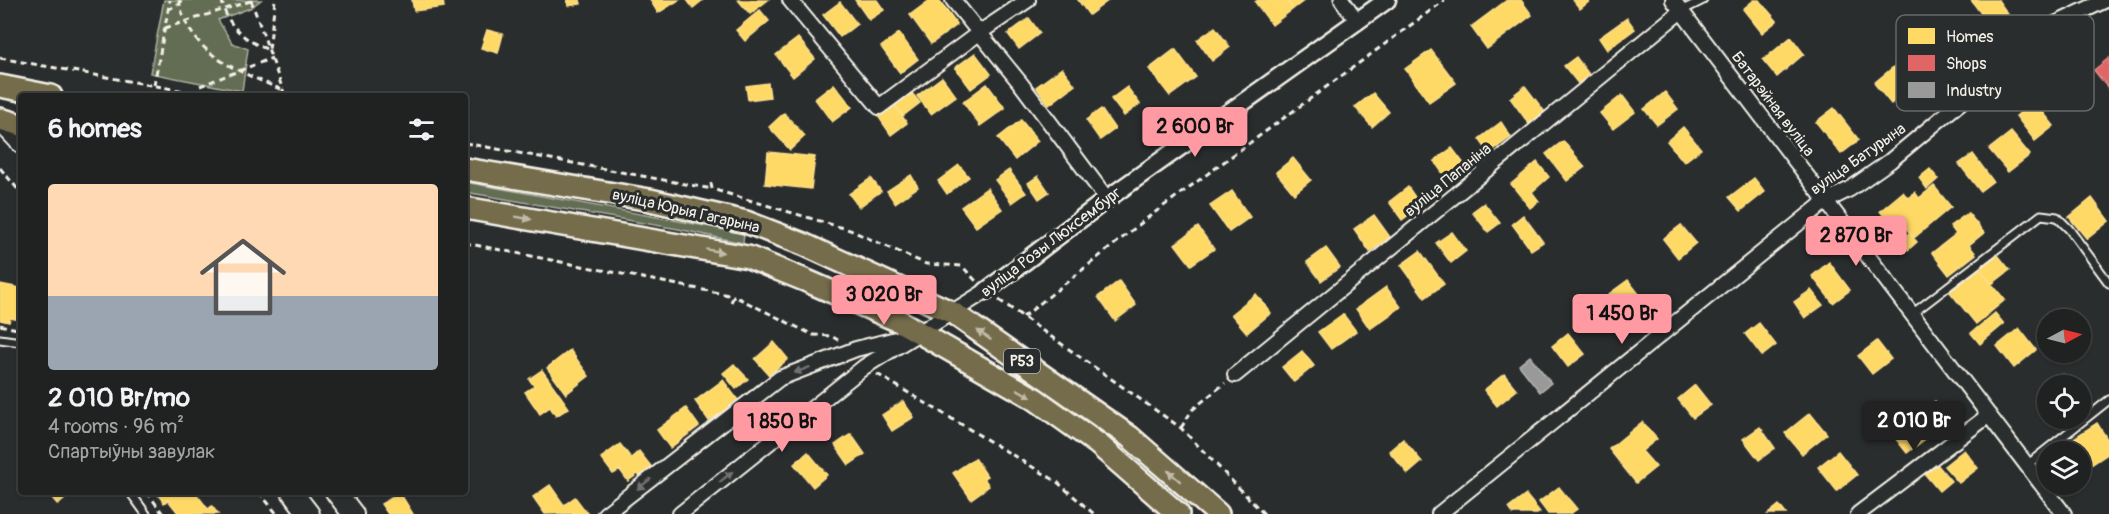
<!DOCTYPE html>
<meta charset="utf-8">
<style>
:root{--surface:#202222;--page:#282a2a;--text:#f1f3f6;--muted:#a2a4a5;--line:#3d3f40;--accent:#ff9aa2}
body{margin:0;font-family:Pangolin,sans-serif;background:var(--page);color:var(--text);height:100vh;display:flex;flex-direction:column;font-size:22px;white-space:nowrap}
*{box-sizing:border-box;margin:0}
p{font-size:20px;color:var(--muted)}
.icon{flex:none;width:33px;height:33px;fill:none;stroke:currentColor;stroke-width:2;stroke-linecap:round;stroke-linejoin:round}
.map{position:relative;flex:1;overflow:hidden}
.sheet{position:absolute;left:18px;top:93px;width:450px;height:402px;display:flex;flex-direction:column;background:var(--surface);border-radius:6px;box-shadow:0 2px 4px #0004,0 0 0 2px var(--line)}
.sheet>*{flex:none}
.needle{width:39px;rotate:83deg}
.fabs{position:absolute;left:2037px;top:309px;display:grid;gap:12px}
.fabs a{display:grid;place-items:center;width:54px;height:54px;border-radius:50%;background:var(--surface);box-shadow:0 2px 4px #0004,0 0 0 2px var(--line);font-size:30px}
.price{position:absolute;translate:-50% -51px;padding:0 14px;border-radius:6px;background:var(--accent);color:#111;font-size:20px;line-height:39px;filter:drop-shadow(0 2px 3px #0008)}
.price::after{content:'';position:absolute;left:50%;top:36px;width:18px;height:14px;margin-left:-9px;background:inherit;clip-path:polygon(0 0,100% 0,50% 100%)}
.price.on{background:#222;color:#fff}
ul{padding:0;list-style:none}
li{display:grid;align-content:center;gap:12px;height:318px;padding:0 30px}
li span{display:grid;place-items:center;height:186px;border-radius:6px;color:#555}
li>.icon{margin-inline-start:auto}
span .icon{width:108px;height:108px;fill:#fffc;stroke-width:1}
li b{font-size:26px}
h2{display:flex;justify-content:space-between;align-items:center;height:72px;padding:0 30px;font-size:26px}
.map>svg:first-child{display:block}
.green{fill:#636d53;stroke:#acaf9e;stroke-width:1.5}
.homes{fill:#ffd966;stroke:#fce08d;stroke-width:1.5}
.shops{fill:#e06666;stroke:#e6908d;stroke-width:1.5}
.industry{fill:#999;stroke:#b4b3b1;stroke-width:1.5}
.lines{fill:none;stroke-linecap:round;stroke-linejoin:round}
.service-casing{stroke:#f4f1e8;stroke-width:11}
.minor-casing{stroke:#f4f1e8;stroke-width:18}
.tertiary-casing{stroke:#f4f1e8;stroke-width:21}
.secondary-casing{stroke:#f4f1e8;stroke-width:24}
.primary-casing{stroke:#f4f1e8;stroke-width:26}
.path{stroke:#f4f1e8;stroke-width:3;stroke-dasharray:6 4.5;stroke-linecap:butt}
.service{stroke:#2a2d2e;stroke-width:7}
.minor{stroke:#2a2d2e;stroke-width:14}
.tertiary{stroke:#2a2d2e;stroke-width:16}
.secondary{stroke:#2a2d2e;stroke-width:20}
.primary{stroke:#746c4b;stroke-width:21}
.oneway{fill:#c1bca9}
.oneway2{fill:#71726f}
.labels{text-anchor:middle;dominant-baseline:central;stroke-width:6;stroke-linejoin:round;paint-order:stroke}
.shield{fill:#2a2d2e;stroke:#b7b6b0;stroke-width:1.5}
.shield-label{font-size:15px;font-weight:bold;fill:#f4f1e8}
.street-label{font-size:16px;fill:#f4f1e8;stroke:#2a2d2e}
.key{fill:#2a2d2e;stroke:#676866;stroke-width:1.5}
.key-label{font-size:16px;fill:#f4f1e8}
</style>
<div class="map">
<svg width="2109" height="514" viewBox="0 0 2109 514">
<rect width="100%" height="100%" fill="#2a2d2e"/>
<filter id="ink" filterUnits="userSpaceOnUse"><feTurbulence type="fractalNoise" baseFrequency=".0167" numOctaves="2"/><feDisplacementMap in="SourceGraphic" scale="12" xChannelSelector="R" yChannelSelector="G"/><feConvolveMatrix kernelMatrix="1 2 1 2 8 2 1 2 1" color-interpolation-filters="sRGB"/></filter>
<g filter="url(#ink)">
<path class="green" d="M164,0H261L250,8L218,20L232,43L248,49L242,91L150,73Z
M465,182L744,233L743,243L678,229L465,192Z"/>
<path class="homes" d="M412,0H443L444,7L414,11Z
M567,0H580L581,4L568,6Z
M650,0H679L658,13Z
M687,0H703L693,8Z
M738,0H768L750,14Z
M855,0H877L884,10L869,20Z
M930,0H939L957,25L931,44L910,15Z
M1078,0H1109L1089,15Z
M1258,0H1286L1293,9L1272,25L1255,2Z
M1286,0H1305L1293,9Z
M1507,0H1521L1532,15L1487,49L1471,27Z
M1573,0H1591L1580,9Z
M1754,0H1759L1777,21L1762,33L1743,9Z
M1971,0H1998L2008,14L1991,27Z
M840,2L857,24L840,37L823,15Z
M760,10L769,21L745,41L736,30Z
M1029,18L1040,33L1019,49L1008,34Z
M1627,18L1635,29L1607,50L1599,38Z
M1215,27L1230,47L1212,61L1197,40Z
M487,30L503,34L498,53L481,48Z
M899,33L918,59L900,73L881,47Z
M1791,37L1804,54L1777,77L1763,60Z
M798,38L815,59L793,77L776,55Z
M1175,49L1196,77L1170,96L1149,69Z
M1431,50L1456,83L1429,102L1405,69Z
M975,53L991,74L971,89L955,68Z
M1576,57L1591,77L1580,86L1564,66Z
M1897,64L1914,85L1891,104L1874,83Z
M1062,68L1075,85L1049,105L1036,87Z
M942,77L956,96L931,114L917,96Z
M768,83L770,97L748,100L746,86Z
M834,84L852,107L832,122L815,99Z
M987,84L1005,108L980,126L963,102Z
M1525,86L1545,112L1529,124L1510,98Z
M1127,87L1140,104L1124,116L1111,99Z
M911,92L920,103L903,116L894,104Z
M1665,92L1678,109L1657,125L1644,109Z
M1373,93L1389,112L1372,127L1355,107Z
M1622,95L1635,112L1613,129L1600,113Z
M2034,101L2054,126L2035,141L2016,116Z
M894,104L907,123L891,135L878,116Z
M1834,108L1859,140L1841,154L1816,122Z
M1101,109L1115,129L1100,140L1086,120Z
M784,113L805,136L790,150L769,127Z
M1021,120L1038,141L1015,160L998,138Z
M1501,122L1511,137L1489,153L1479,139Z
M1683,127L1701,149L1684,162L1667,141Z
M2011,132L2030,155L2008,172L1989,149Z
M1563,141L1585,167L1567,181L1546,154Z
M1452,148L1468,169L1449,182L1434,161Z
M768,152L815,157L811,189L765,184Z
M1973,154L1993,181L1980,191L1959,164Z
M1293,158L1311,180L1294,194L1276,172Z
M1537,162L1549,177L1532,192L1539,201L1530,208L1511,184Z
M959,165L969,177L947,194L938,181Z
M1930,169L1938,179L1927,189L1919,178Z
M1009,170L1026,193L1012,203L995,180Z
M911,175L918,187L895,203L887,191Z
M1038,176L1049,192L1039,199L1028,183Z
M871,178L881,191L859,207L849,194Z
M1754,178L1765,192L1741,211L1729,197Z
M1934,186L1951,207L1914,238L1898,219L1891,225L1880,211L1903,192L1908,198L1915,192L1919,198Z
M1408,187L1421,206L1402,220L1389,202Z
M987,188L1002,209L976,227L961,207Z
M1232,191L1250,217L1229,232L1210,206Z
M2092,198L2109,221L2087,239L2069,217Z
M1484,203L1500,223L1488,232L1472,212Z
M1968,213L1984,233L1969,245L1976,254L1949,275L1932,253L1956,234L1950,226Z
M1374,215L1390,237L1370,252L1354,229Z
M1523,215L1543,242L1531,250L1512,224Z
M1681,225L1696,243L1678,258L1663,239Z
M1198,227L1214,249L1191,265L1175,244Z
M1452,232L1466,251L1451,263L1436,243Z
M1909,233L1917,242L1908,250L1900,240Z
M1326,248L1340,267L1321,281L1307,262Z
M1420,251L1444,284L1425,298L1401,265Z
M1997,254L2010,270L1992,284L1979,268Z
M1829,262L1850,290L1833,303L1812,276Z
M1979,268L2005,300L1976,324L1950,292Z
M1628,280L1646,303L1628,318L1609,294Z
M1119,281L1136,305L1115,321L1098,297Z
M0,284L21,288V320L10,318L9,322L0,320Z
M1386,287L1401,307L1370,329L1356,309Z
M1811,290L1823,305L1805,318L1794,302Z
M1256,294L1271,313L1247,333L1231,314Z
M1995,313L2004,324L1980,344L1971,333Z
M1343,314L1356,331L1331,349L1318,332Z
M1759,323L1776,345L1762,356L1745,334Z
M2019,328L2036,350L2014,368L1997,346Z
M1568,333L1585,354L1568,367L1552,346Z
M1877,341L1891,359L1872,374L1858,356Z
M774,342L788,359L769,375L755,359Z
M570,350L589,376L566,394L547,368Z
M1302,351L1314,366L1294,382L1282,367Z
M734,364L748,379L736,389L723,373Z
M542,370L569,408L556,416L550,407L540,414L525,392L534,386L529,379Z
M1504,374L1517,390L1497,406L1484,390Z
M2063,374L2072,386H2048Z
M723,380L738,400L709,421L695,401Z
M1695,385L1711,405L1693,418L1678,399Z
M903,401L914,417L892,431L882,415Z
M1935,401L1948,417L1934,429L1921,412Z
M686,408L699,426L670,448L657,430Z
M1810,413L1827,434L1802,454L1785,433Z
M1921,418L1933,433L1907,453L1895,438Z
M1642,422L1657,439L1642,451L1656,467L1636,483L1609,449Z
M2097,423L2109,442V453L2091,465L2074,438Z
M1760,427L1775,448L1759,460L1743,439Z
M851,434L865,454L849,465L835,445Z
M1403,439L1422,462L1408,474L1389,451Z
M620,444L631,458L639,451L654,470L642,479L638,474L628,481L620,470L613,474L601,458Z
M1964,450L1978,468L1959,483L1944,466Z
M1838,451L1857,475L1837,491L1818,467Z
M808,452L827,475L813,487L794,464Z
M975,458L987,476L984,478L989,486L971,499L953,473Z
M1936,463L1951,481L1939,491L1924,473Z
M550,485L564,505L575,497L587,513L545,514L533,497Z
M1559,487L1577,509L1570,514H1548L1539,502Z
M47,492H73L58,505Z
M156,492H195L208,509L212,506L218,514H179L168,500L164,503Z
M400,493L413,514H388L381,504Z
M1526,495L1540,512L1537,514H1513L1509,508Z
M1779,505L1786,514H1768Z"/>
<path class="shops" d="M2109,58V89L2094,70Z"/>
<path class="industry" d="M1530,356L1551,383L1540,392L1519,365Z"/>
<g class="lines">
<defs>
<path id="service" d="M1681,11L1703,0
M1912,314L2041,215L2057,217L2069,229L2109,283
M0,339L21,342
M2027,465L2109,400
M130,492L146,514"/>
<path id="minor" d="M790,0L879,107L979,33L1028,0
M953,0L1021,84L1107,199
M1342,0L1357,21
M1673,0L2064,514
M1235,375L1681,11
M605,514L780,378L856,349L904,337
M680,514L864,367L986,291
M1439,514L1826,201L1850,189L1890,161L2053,25L2106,0
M1858,514L1989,415"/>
<path id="tertiary" d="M986,291L1107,199L1387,0"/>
<path id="secondary" d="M0,120L21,142
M292,492L309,514
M336,492L353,514"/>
<path id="primary" d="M0,86L51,96
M0,119L21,125
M465,169L650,200L746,222L803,244L953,313L1130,437L1218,514
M465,208L748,257L807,281L901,322L1035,399L1098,444L1178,514"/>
</defs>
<use href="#service" class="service-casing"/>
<use href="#minor" class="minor-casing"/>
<use href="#tertiary" class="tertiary-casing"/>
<use href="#secondary" class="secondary-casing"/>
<use href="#primary" class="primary-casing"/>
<path class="path" d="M179,0C189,55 237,70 282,90
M222,0C225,25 247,42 269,50L275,0
M251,0L285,96
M168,10L184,0
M165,28L254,0
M0,58L212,96
M154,85L170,0
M200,86L272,58
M465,143L712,189
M0,168L21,193
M711,183L712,189L850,230L926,264L962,266L976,281
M465,243L734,296
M999,300L1181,428L1264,514
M731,302L734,296L813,335L831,336L838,340
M1023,317L1150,216L1445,0
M0,325L21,330
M877,374L1056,481L1094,514
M1181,428L1192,410L1225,383
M147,492L163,514
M259,492L277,514"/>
<use href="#service" class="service"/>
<use href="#minor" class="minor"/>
<use href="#tertiary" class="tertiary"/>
<use href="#secondary" class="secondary"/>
<use href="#primary" class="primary"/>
</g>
<defs><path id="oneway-solid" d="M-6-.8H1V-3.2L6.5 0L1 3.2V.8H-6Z" transform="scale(1.5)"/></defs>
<g class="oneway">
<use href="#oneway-solid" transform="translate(523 218) rotate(10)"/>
<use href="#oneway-solid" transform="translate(715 251) rotate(10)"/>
<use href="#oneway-solid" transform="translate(984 335) rotate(-145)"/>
<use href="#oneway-solid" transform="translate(1024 393) rotate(30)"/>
<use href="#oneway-solid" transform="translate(1174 476) rotate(-139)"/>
</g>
<g class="oneway2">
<use href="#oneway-solid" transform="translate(802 370) rotate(159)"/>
<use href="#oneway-solid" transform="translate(726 477) rotate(-39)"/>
<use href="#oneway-solid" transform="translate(644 484) rotate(142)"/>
</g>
</g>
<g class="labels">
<rect class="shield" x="1004" y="349" width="36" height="24" rx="4.5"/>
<g class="shield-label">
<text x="1022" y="361">Р53</text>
</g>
<g class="street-label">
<text transform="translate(1773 104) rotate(53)">Батарэйная вуліца</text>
<text transform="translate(1858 159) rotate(-35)">вуліца Батурына</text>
<text transform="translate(1448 180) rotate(-39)">вуліца Папаніна</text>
<text transform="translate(686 211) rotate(13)">вуліца Юрыя Гагарына</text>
<text transform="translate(1051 242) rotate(-37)">вуліца Розы Люксембург</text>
</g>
</g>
<rect x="1896" y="15" width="198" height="96" rx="9" class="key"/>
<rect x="1908" y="28" width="27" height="16" fill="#ffd966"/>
<rect x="1908" y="55" width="27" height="16" fill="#e06666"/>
<rect x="1908" y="82" width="27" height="16" fill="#999"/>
<g class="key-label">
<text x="1946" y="42">Homes</text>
<text x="1946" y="69">Shops</text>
<text x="1946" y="96">Industry</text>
</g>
</svg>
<div class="fabs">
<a><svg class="needle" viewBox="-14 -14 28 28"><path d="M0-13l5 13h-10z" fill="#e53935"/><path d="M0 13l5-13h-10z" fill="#a2a4a5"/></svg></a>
<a><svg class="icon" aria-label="locate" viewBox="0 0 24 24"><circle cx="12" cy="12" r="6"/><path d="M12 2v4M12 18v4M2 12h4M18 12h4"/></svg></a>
<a><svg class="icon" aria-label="layers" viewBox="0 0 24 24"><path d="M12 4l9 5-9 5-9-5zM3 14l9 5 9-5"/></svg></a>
</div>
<b class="price" style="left:1195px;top:158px">2 600 Br</b>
<b class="price" style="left:1856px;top:267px">2 870 Br</b>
<b class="price" style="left:884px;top:326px">3 020 Br</b>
<b class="price" style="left:1622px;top:345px">1 450 Br</b>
<b class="price on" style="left:1914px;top:452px">2 010 Br</b>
<b class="price" style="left:782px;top:453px">1 850 Br</b>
<section class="sheet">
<h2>6 homes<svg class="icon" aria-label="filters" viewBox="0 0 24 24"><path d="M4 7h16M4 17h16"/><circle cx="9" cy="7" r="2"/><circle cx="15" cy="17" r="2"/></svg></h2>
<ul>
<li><span style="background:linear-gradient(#ffd9b3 60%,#9aa5b1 0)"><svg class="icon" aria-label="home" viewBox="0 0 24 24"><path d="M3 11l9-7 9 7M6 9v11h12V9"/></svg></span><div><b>2 010 Br/mo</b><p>4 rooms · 96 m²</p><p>Спартыўны завулак</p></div></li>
</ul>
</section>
</div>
